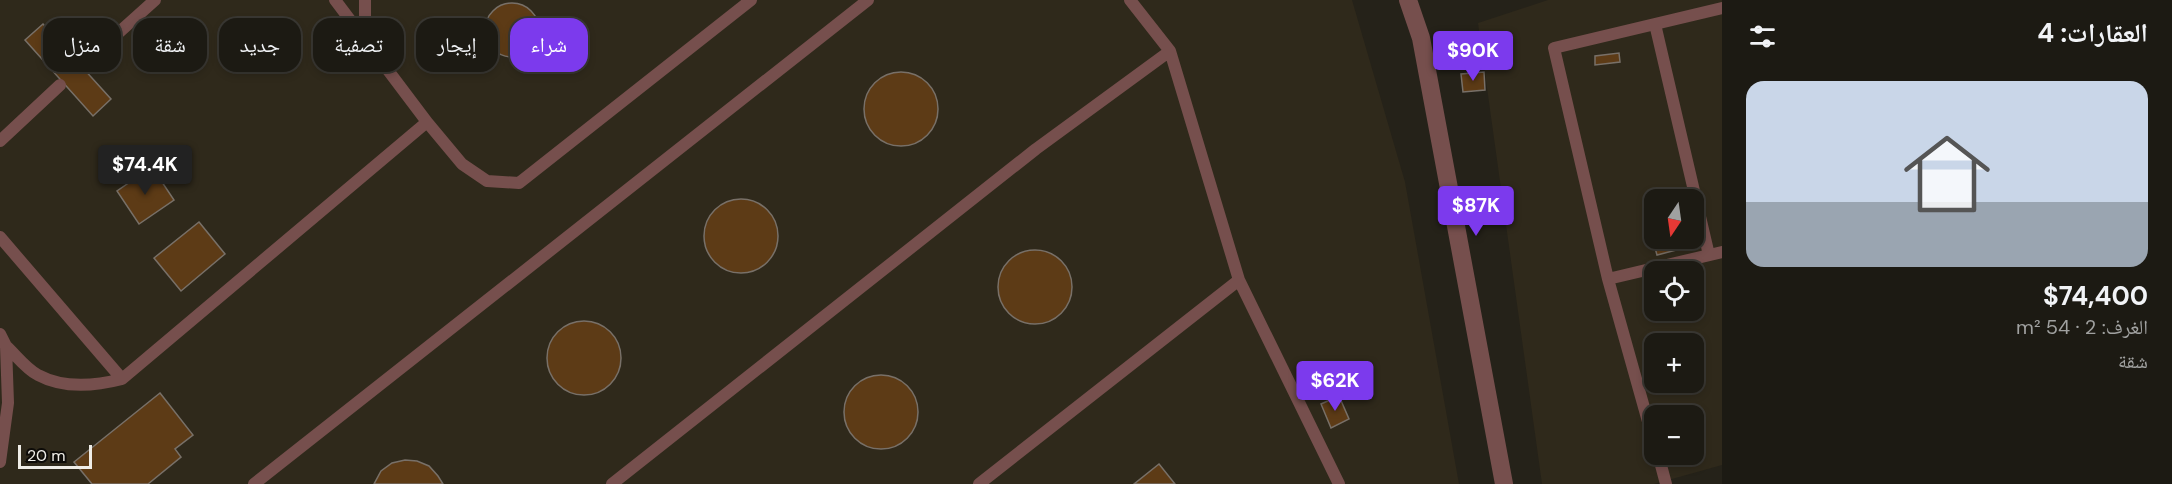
<!DOCTYPE html>
<html lang="ar">
<meta charset="utf-8">
<style>
:root{--surface:#1c1a13;--page:#292721;--text:#f1f3f6;--muted:#a0a1a0;--line:#3a3833;--accent:#7c3aed}
body{margin:0;font-family:"DM Sans","Noto Naskh Arabic",sans-serif;background:var(--page);color:var(--text);direction:rtl;height:100vh;display:flex;flex-direction:column;font-size:22px;white-space:nowrap}
*{box-sizing:border-box;margin:0}
p{font-size:20px;color:var(--muted)}
.icon{flex:none;width:33px;height:33px;fill:none;stroke:currentColor;stroke-width:2;stroke-linecap:round;stroke-linejoin:round}
.map{position:relative;flex:1;overflow:hidden;direction:ltr}
.details{display:flex;flex-direction:column;background:var(--surface);width:450px}
.details>*{flex:none}
.hud{position:absolute;left:18px;top:18px;width:570px;height:54px;direction:rtl;display:flex;gap:12px}
.needle{width:39px;rotate:193deg}
.tools{position:absolute;left:1644px;top:189px;display:grid;gap:12px}
.tools a{display:grid;place-items:center;width:60px;height:60px;border-radius:12px;background:var(--surface);box-shadow:0 3px 9px #0003,0 0 0 2px var(--line);font-size:30px}
.scale{position:absolute;left:18px;bottom:15px;width:74px;box-sizing:border-box;padding-left:6px;border:3px solid #efede7;border-top:0;font-size:16px;line-height:21px;white-space:nowrap;color:#efede7;-webkit-text-stroke:4px #0d0b08;paint-order:stroke}
.price{position:absolute;translate:-50% -51px;padding:0 14px;border-radius:6px;background:var(--accent);color:#fff;font-size:20px;line-height:39px;filter:drop-shadow(0 2px 3px #0008)}
.price::after{content:'';position:absolute;left:50%;top:36px;width:18px;height:14px;margin-left:-9px;background:inherit;clip-path:polygon(0 0,100% 0,50% 100%)}
.price.active{background:#222;color:#fff}
ul{padding:0;list-style:none}
li{display:grid;align-content:center;gap:12px;height:318px;padding:0 24px}
li+li{border-top:2px solid var(--line)}
li span{display:grid;place-items:center;height:186px;border-radius:18px;color:#555}
li>.icon{margin-inline-start:auto}
span .icon{width:108px;height:108px;fill:#fffc;stroke-width:1}
li b{font-size:26px}
h2{display:flex;justify-content:space-between;align-items:center;height:72px;padding:0 24px;font-size:26px}
.pill{padding:0 21px;border-radius:18px;background:var(--surface);box-shadow:0 3px 9px #0003,0 0 0 2px var(--line);font-size:21px;line-height:54px}
.pill.active{background:var(--accent);color:#fff}
main{display:flex;flex:1;min-height:0}
.map>svg:first-child{display:block}
.built{fill:#2f291b;fill-rule:evenodd}
.building{fill:#5d3b16;stroke:#787068;stroke-width:1.5}
.lines{fill:none;stroke-linecap:round;stroke-linejoin:round}
.lane{stroke:#764f4d;stroke-width:12}
.street{stroke:#764f4d;stroke-width:18}
</style>
<main>
<section class="details">
<h2>العقارات: 4<svg class="icon" aria-label="filters" viewBox="0 0 24 24"><path d="M4 7h16M4 17h16"/><circle cx="9" cy="7" r="2"/><circle cx="15" cy="17" r="2"/></svg></h2>
<ul>
<li><span style="background:linear-gradient(#c9d6e8 65%,#9aa5b1 0)"><svg class="icon" aria-label="home" viewBox="0 0 24 24"><path d="M3 11l9-7 9 7M6 9v11h12V9"/></svg></span><div><b>$74,400</b><p>الغرف: 2 · 54 m²</p><p>شقة</p></div></li>
</ul>
</section>
<div class="map">
<svg width="1722" height="484" viewBox="0 0 1722 484">
<rect width="100%" height="100%" fill="#252219"/>
<path class="built" d="M0,0H1352L1405,182L1459,484H0Z
M1548,0H1722V465L1654,484H1542L1478,23ZM1654,200H1694V238H1654ZM1654,272H1694V310H1654ZM1654,344H1694V382H1654ZM1654,416H1694V454H1654Z"/>
<path class="building" d="M485 30a27 27 0 1 1 54 0a27 27 0 1 1-54 0Z
M43,24L111,99L93,116L25,40Z
M1619,53L1620,62L1595,65V56Z
M1484,72L1485,90L1463,92L1461,74Z
M864 109a37 37 0 1 1 74 0a37 37 0 1 1-74 0Z
M152,167L174,200L139,224L117,191Z
M704 236a37 37 0 1 1 74 0a37 37 0 1 1-74 0Z
M1654,203V235H1650L1645,205Z
M199,222L225,254L181,291L154,258Z
M1654,236V238H1686L1688,247L1657,255L1652,237Z
M998 287a37 37 0 1 1 74 0a37 37 0 1 1-74 0Z
M547 358a37 37 0 1 1 74 0a37 37 0 1 1-74 0Z
M844 412a37 37 0 1 1 74 0a37 37 0 1 1-74 0Z
M160,393L193,435L175,449L181,457L148,484H92L74,462Z
M1339,396L1349,419L1331,428L1321,404Z
M405,460L417,461L429,466L438,476L443,484H374L381,471L392,463Z
M1159,464L1175,484H1134Z"/>
<g class="lines">
<path class="lane" d="M365,0V39
M1130,0L1170,51L1239,280L1339,484
M1655,24L1709,255
M86,62L155,0
M427,122L462,164L487,181L519,183L751,0
M0,141L60,85
M0,237L122,379L427,122L335,0
M1608,279L1554,48L1722,8
M0,334L6,346L8,403L0,462
M6,346C16,355 26,369 38,375C64,389 95,386 122,379
M1654,443L1608,279L1722,252
M1658,454L1666,484
M254,484L868,0
M612,484L1036,149L1170,51
M979,484L1239,280"/>
<path class="street" d="M1408,0L1421,38L1504,484"/>
</g>
</svg>
<div class="tools">
<a><svg class="needle" viewBox="-14 -14 28 28"><path d="M0-13l5 13h-10z" fill="#e53935"/><path d="M0 13l5-13h-10z" fill="#a0a1a0"/></svg></a>
<a><svg class="icon" aria-label="locate" viewBox="0 0 24 24"><circle cx="12" cy="12" r="6"/><path d="M12 2v4M12 18v4M2 12h4M18 12h4"/></svg></a>
<a>+</a>
<a>−</a>
</div>
<div class="scale">20 m</div>
<b class="price" style="left:1473px;top:82px">$90K</b>
<b class="price active" style="left:145px;top:196px">$74.4K</b>
<b class="price" style="left:1476px;top:237px">$87K</b>
<b class="price" style="left:1335px;top:412px">$62K</b>
<div class="hud">
<a class="pill active">شراء</a>
<a class="pill">إيجار</a>
<a class="pill">تصفية</a>
<a class="pill">جديد</a>
<a class="pill">شقة</a>
<a class="pill">منزل</a>
</div>
</div>
</main>
